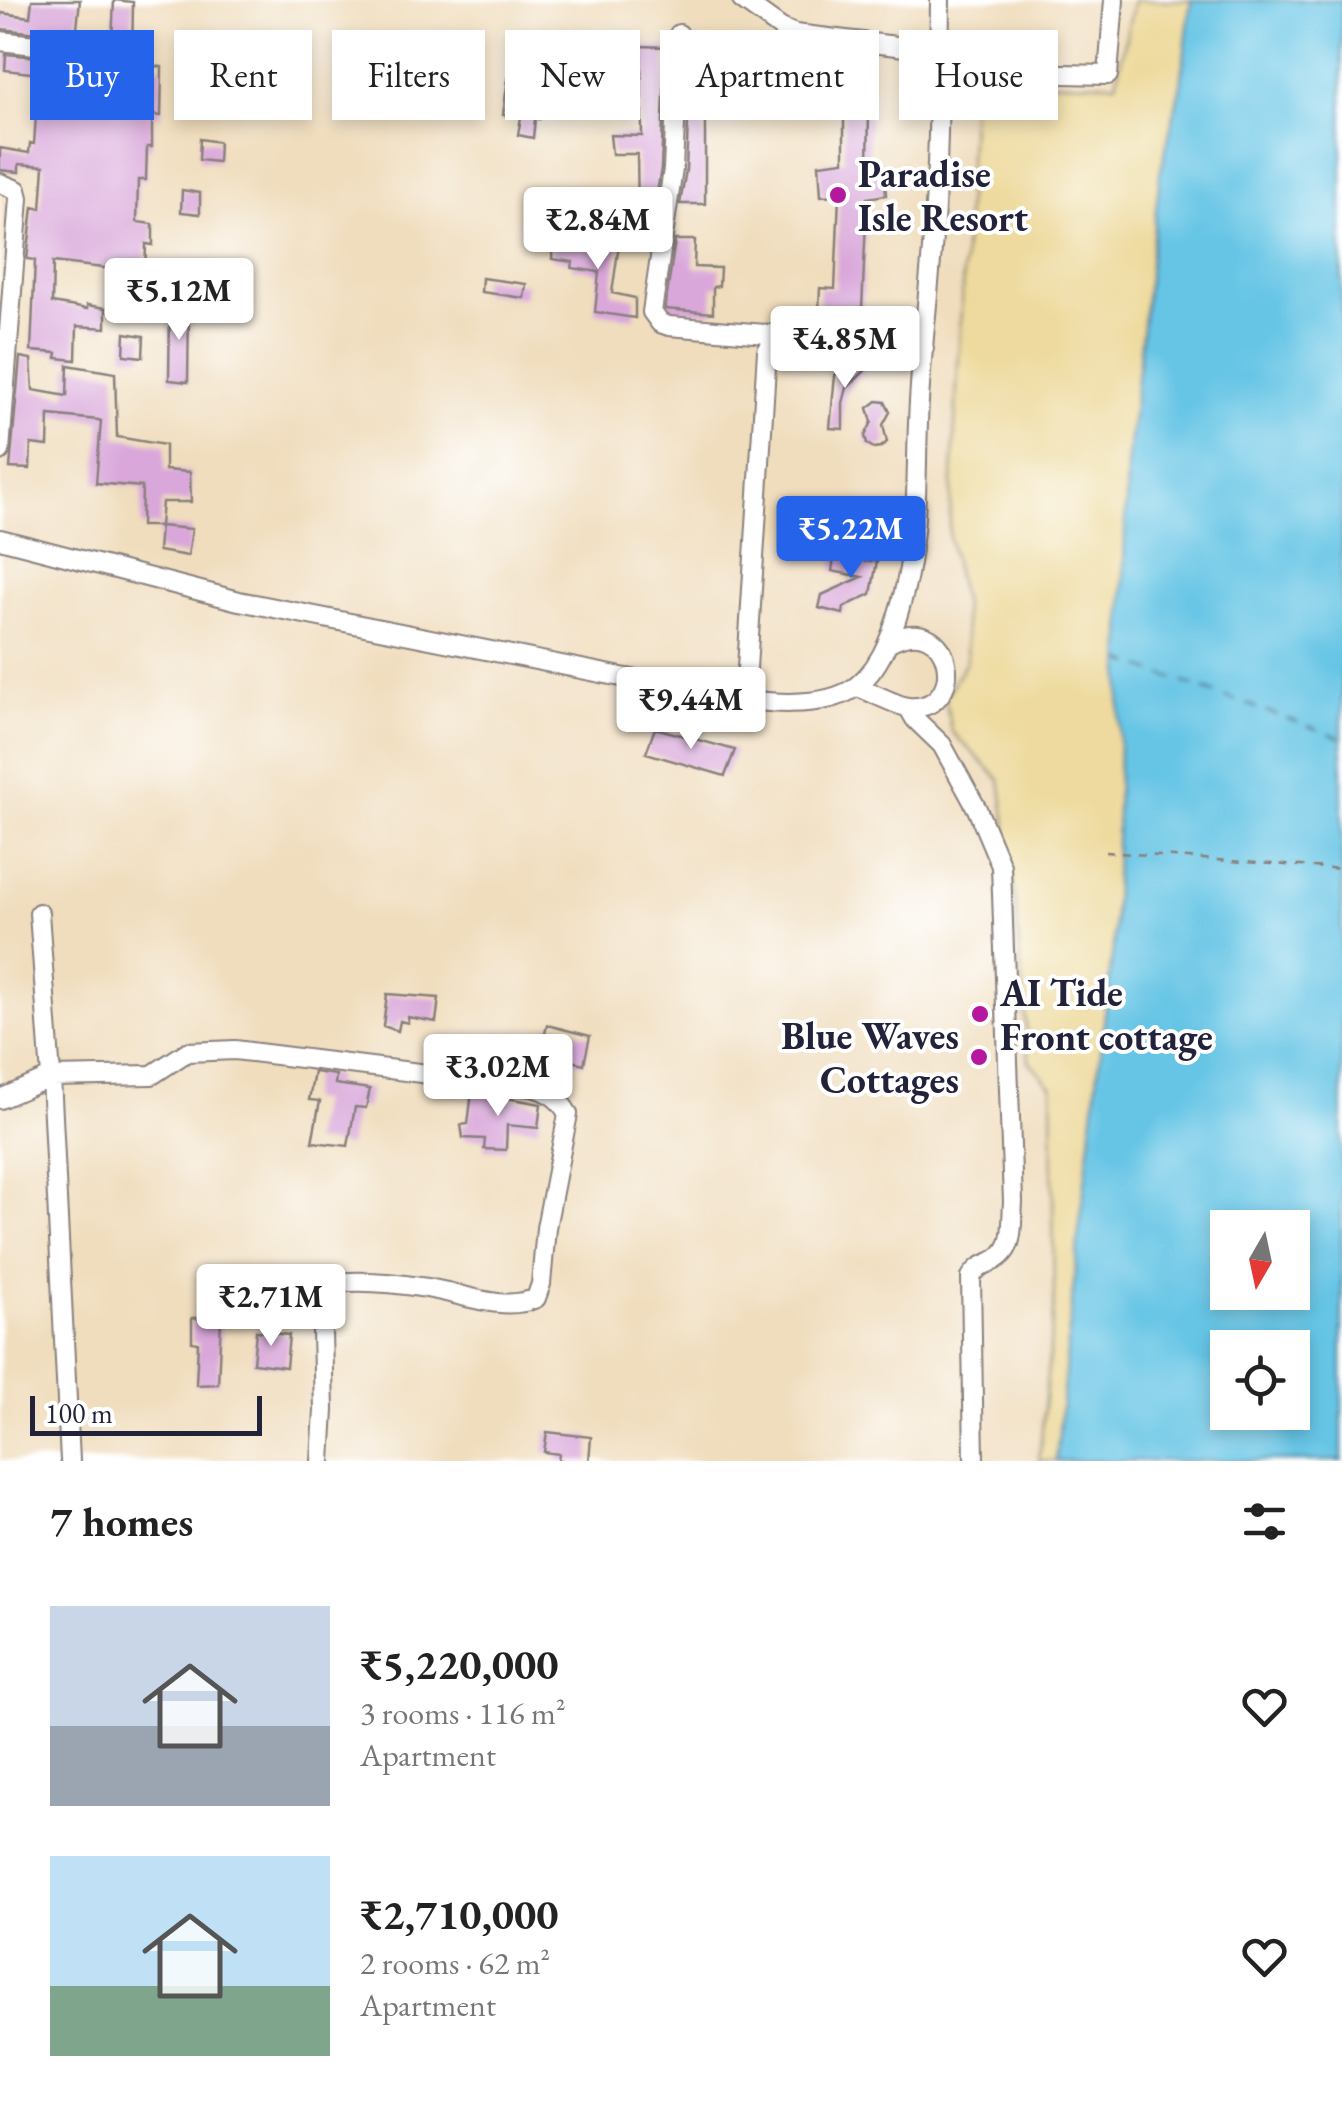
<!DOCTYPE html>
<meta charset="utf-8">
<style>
:root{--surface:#fff;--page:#f2f2f2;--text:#222;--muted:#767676;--accent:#2563eb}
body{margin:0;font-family:"EB Garamond",serif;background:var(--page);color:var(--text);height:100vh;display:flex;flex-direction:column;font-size:38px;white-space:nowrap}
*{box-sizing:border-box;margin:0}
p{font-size:32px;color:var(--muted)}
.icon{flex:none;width:55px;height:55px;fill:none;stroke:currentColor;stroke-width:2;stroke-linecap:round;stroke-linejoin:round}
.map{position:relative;height:1461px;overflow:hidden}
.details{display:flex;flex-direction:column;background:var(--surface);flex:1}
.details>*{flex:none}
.banner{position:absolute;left:30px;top:30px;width:1282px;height:90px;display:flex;gap:20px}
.needle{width:65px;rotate:189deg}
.buttons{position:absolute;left:1210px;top:1210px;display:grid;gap:20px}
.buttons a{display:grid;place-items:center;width:100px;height:100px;border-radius:0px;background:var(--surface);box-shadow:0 5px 15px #0003;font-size:50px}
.scale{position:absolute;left:30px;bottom:25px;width:232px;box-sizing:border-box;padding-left:10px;border:5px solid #22223b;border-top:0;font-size:28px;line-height:35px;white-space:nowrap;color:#22223b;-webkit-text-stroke:8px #fff;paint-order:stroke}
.price{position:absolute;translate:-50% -85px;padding:0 22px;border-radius:10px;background:#fff;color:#222;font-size:32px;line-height:65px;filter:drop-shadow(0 2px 5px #0008)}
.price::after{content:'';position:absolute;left:50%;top:60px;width:30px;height:22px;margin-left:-15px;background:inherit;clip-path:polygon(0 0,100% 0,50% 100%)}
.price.on{background:var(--accent);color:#fff}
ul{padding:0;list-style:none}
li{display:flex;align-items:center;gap:30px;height:250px;padding:0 50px}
li span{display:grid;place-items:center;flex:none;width:280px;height:200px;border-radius:0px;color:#555}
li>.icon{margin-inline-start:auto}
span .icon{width:120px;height:120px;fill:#fffc;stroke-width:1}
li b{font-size:42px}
h2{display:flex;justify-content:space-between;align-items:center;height:120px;padding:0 50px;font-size:42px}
.tag{padding:0 35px;border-radius:0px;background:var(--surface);box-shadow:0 5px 15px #0003;font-size:35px;line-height:90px}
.tag.on{background:var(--accent);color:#fff}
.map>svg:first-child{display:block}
.sand{fill:#eeda9e;stroke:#887e6c;stroke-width:2.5}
.water{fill:#66c5e5;stroke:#447490;stroke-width:2.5;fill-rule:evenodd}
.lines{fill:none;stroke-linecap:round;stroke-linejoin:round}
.ferry{stroke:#3a5b76;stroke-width:2.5;stroke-dasharray:12 10;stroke-linecap:butt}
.building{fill:#d9a7da}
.minor-casing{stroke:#89807c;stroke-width:22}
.path{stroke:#89807c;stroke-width:2.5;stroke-dasharray:8 8;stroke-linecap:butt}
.minor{stroke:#fff;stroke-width:18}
.poi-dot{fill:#b5179e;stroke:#fff;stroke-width:4}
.labels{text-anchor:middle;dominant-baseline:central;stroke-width:8;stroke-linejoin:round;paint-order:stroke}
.poi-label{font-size:38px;font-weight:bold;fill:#22223b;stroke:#fff;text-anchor:start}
</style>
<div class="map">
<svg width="1342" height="1461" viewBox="0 0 1342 1461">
<rect width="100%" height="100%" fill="#fff"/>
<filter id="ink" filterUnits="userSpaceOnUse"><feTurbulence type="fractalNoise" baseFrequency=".01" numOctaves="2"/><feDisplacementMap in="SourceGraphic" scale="20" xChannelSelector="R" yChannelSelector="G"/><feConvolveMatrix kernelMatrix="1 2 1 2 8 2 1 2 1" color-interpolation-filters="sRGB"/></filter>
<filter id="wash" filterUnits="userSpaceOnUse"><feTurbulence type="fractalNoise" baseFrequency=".0048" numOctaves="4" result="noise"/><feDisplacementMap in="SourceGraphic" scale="40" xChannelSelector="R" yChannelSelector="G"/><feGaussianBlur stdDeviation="2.25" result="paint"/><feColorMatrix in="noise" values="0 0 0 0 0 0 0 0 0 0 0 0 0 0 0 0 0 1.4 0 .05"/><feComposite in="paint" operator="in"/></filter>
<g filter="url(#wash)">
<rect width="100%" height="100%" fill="#f0ddbd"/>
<path class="sand" d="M1134,0H1219L1096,1461H1039L1054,1304L1052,1087L1029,1061L1013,877L1000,780L951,731L945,697L967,660L963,605L949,537L973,81L1116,83Z"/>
<path class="water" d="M1191,0H1342V1461H1056L1079,1231L1113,947L1127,466L1160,174L1181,84ZM1228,1228H1292V1292H1228ZM1228,1348H1292V1412H1228Z"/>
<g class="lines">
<path class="ferry" d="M1121,660L1342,738"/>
</g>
<g id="blocks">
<path class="building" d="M32,0H80L76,37L0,29L1,13L30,17Z
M114,0L133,2L132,62L162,67L161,116L152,115V147H147L146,180H138L137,222L153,224V245L146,244L145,273L53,262L52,303L87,309V305L106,308V328L77,326L76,360L56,358L57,353L31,351L35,260L27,259L33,207L41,209L44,166L19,164V172L0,170V148L29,153L30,143L34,144L39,74L5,70L6,54L112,64L118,53L112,42Z
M641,46L666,47L661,168L654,211H638L637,154H612L610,135L642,136Z
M691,48H709L705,119V204H680L686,170Z
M844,65H870L868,162H883L886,195L867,198L862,309H819L820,288L835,289L839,195L821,196L819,164L844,161Z
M508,78L543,87L540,119H535L533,138L518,135L521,117L503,115Z
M200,139L219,142L218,162L199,160Z
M182,190L200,193V214L181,212Z
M610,208L634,209V228H611Z
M577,237L619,244L612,293L635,298V318L595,312L599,272L572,268L573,262L552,259L553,241L576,244Z
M675,240H695L694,267L720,268L719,286L713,287V313L665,309Z
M482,278L526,284L524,298L481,292Z
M170,303L189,306L188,382L169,380Z
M125,333L144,336L143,357L124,355Z
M20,357L31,359L33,390L67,396L68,365L115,373L117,437L165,445V470L190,472L191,502H162L160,526H141L142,487L96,483L101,421L98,420L49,415L48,446L31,444L30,469L10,468Z
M859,361L874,362L847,388L843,403V429L830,428L835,375Z
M877,401L885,402L890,412L883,425L887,442L881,447L874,448L867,444L865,436L872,422L868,408Z
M160,526L192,529L188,556L158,551Z
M851,547L865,548V561H877L871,594L844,607L843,614L819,608L822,595L862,577L832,571L834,558L849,559Z
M655,728L735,750L725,776L646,753Z
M387,994L439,998L436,1022L408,1017V1023L400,1021L398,1031L383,1026Z
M547,1025L590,1036L584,1064L540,1054Z
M314,1072L336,1075L335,1084L370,1089L366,1108L355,1107L348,1146L312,1142L320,1101L309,1100Z
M472,1092L541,1104L538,1128L507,1125L506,1150L484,1149L485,1139L463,1138L461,1125L468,1124Z
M192,1318H221L218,1384L196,1385L198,1343L192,1342Z
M256,1331L289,1335L286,1367L253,1363Z
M547,1432L591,1437L589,1461H558L559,1454L544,1452Z"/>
</g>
</g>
<g filter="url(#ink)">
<use href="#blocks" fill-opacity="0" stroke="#89807c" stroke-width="2.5"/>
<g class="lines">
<defs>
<path id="minor" d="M742,0L781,28L795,34L939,51L972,72L1108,75L1114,0
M679,34L673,169L652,312L660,323L669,326L779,335
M0,41L106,53
M0,183L17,190L19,198L0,451
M0,539L239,601L717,696C756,702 825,712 858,685C884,664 896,624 904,592C920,530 915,465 919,402C922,347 929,291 933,236C939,158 939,78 940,0
M857,687C870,691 897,706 908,707C970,713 954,605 888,643
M745,700L767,351L779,335L924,348
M908,707L915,719L942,745L977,809L1001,866L1013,1202C1011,1227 1016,1251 991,1262C981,1266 977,1268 971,1277L974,1461
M39,913L51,1077L70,1461
M0,1099L51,1077L152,1075L187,1052L235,1050L533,1087C551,1093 559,1098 568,1114L546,1228L541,1284L536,1298C504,1313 460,1293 427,1288C396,1283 355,1278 324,1285L321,1294L324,1410L321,1461"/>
</defs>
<use href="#minor" class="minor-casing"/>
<path class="path" d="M1105,852L1342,869"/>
<use href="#minor" class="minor"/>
</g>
</g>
<g class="poi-dot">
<circle cx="838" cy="195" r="10"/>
<circle cx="980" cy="1014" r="10"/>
<circle cx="979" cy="1057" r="10"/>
</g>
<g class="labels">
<g class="poi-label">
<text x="858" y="173">Paradise<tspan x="858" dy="44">Isle Resort</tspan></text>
<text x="1000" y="992">AI Tide<tspan x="1000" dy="44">Front cottage</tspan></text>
<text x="959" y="1035" text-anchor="end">Blue Waves<tspan x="959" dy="44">Cottages</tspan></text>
</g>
</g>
</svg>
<div class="buttons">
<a><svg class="needle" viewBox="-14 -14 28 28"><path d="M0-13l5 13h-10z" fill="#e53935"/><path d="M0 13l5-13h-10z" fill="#767676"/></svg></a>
<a><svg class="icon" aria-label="locate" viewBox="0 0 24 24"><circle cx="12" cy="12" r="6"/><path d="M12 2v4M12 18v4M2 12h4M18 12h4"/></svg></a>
</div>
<div class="scale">100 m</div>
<b class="price" style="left:598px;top:272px">₹2.84M</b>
<b class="price" style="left:179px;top:343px">₹5.12M</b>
<b class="price" style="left:845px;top:391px">₹4.85M</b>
<b class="price on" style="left:851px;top:581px">₹5.22M</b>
<b class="price" style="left:691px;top:752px">₹9.44M</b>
<b class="price" style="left:498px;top:1119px">₹3.02M</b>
<b class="price" style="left:271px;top:1349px">₹2.71M</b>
<div class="banner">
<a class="tag on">Buy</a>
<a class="tag">Rent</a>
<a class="tag">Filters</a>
<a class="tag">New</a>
<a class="tag">Apartment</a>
<a class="tag">House</a>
</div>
</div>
<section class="details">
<h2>7 homes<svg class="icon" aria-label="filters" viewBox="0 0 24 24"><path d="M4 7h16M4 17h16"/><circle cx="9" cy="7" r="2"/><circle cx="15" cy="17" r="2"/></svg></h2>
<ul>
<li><span style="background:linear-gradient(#c9d6e8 60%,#9aa5b1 0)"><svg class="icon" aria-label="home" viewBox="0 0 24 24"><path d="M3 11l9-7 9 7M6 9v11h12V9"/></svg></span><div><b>₹5,220,000</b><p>3 rooms · 116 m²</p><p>Apartment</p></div><svg class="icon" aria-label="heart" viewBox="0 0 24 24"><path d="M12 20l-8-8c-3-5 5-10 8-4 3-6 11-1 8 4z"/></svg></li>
<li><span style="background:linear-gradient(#bfe0f5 65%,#7fa58c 0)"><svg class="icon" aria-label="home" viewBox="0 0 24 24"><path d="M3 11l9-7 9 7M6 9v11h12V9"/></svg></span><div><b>₹2,710,000</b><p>2 rooms · 62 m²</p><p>Apartment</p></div><svg class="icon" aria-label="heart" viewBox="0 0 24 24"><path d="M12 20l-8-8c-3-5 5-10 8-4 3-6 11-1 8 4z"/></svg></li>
</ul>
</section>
